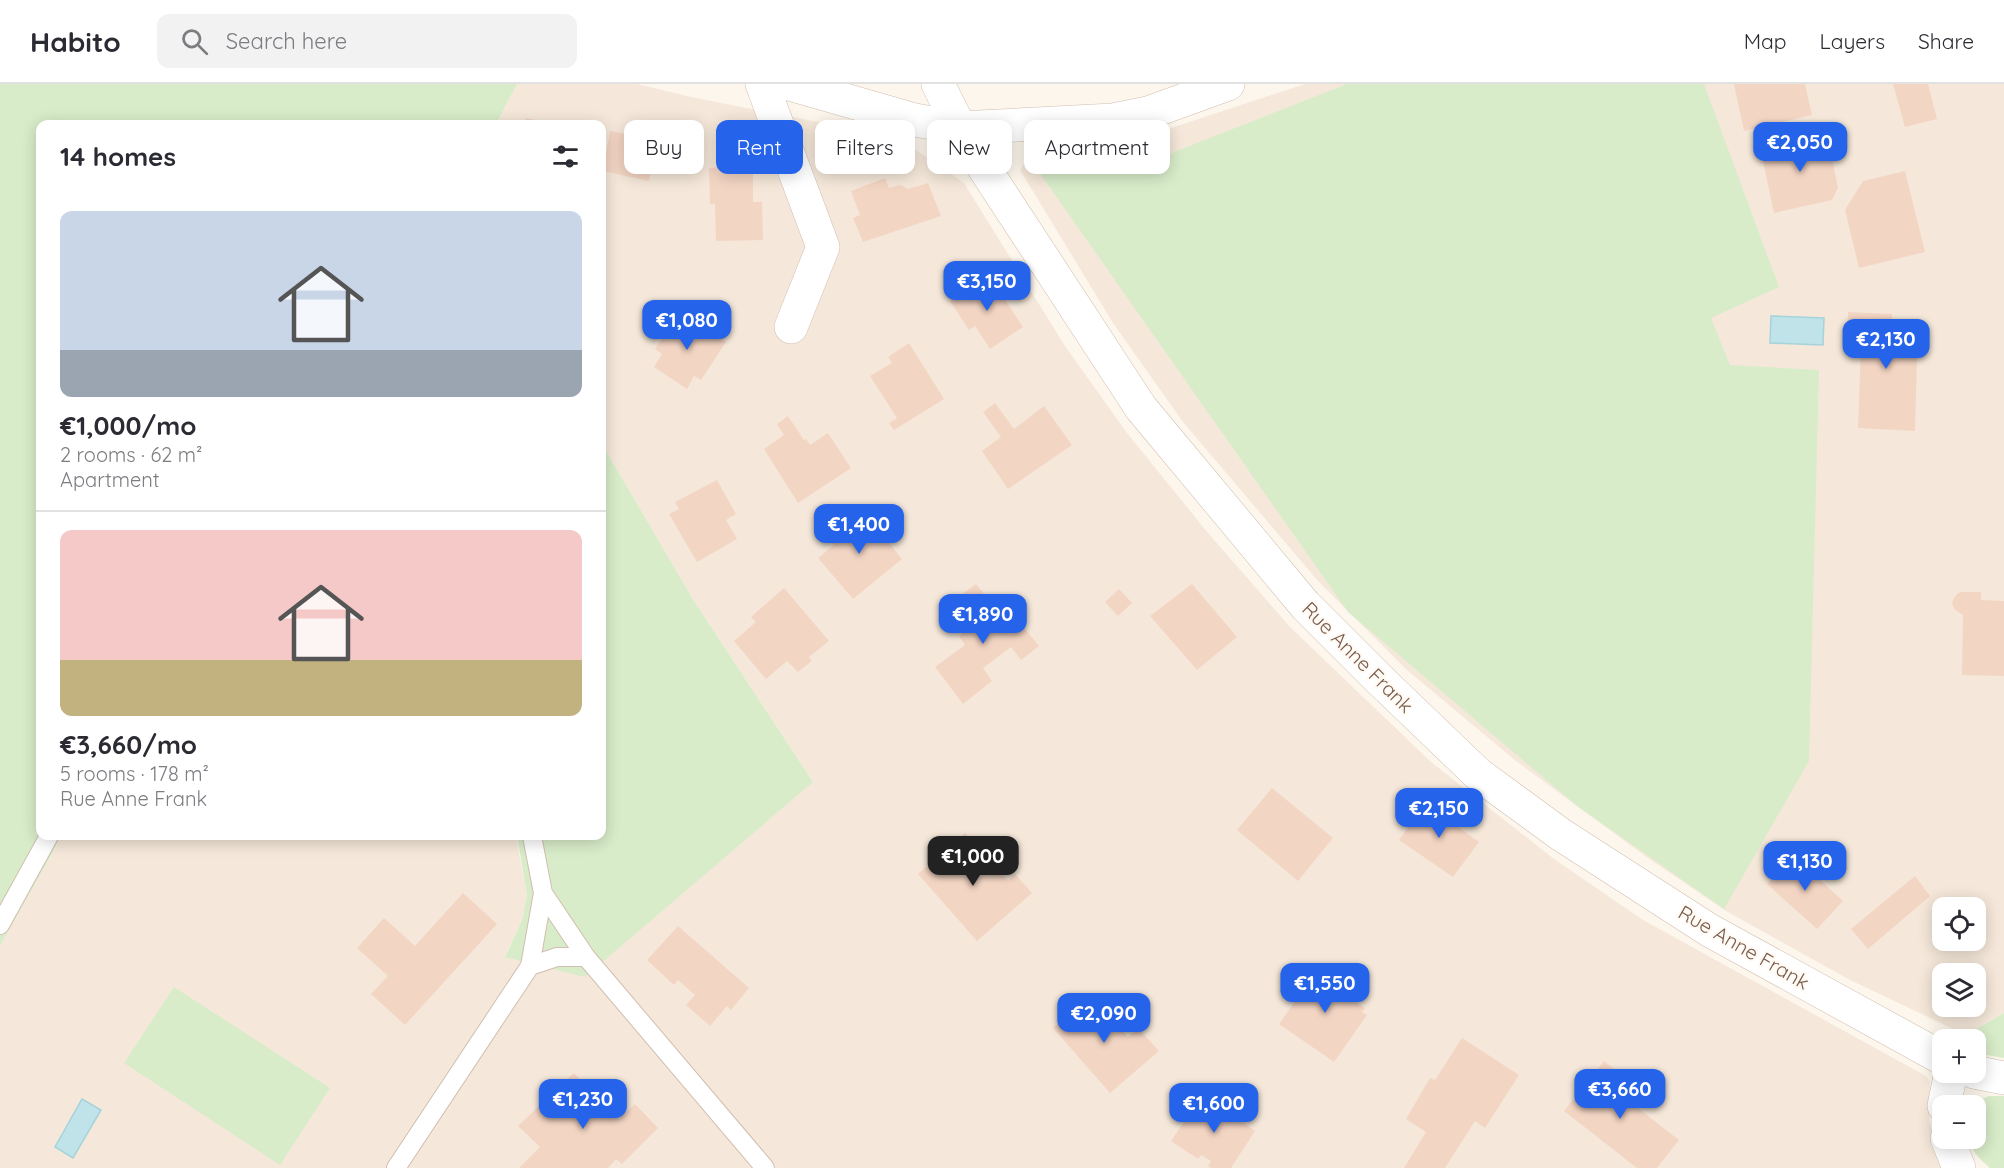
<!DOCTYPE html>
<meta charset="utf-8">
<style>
:root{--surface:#fff;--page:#f2f2f3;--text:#2b2b33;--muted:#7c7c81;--line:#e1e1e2;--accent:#2563eb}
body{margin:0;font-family:Quicksand,sans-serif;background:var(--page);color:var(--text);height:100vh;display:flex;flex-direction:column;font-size:22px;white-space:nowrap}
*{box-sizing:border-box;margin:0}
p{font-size:20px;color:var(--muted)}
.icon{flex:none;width:33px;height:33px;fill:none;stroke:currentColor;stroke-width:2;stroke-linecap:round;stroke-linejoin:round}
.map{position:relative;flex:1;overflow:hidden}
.drawer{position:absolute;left:36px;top:36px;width:570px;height:720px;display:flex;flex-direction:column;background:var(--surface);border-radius:12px;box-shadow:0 3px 15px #0003}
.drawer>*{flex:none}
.guide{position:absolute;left:624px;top:36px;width:570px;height:54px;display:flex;gap:12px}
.tools{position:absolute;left:1932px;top:813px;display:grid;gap:12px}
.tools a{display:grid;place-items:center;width:54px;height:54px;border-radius:12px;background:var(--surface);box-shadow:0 3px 15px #0003;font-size:30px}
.price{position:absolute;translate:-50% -51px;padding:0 14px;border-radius:12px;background:var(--accent);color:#fff;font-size:20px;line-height:39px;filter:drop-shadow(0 2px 3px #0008)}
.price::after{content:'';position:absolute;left:50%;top:36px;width:18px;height:14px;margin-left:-9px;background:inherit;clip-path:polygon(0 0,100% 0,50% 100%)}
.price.on{background:#222;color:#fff}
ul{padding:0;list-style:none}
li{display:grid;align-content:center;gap:12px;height:318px;padding:0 24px}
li+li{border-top:2px solid var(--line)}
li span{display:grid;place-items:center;height:186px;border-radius:12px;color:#555}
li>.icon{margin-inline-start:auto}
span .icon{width:108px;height:108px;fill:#fffc;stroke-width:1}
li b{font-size:26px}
h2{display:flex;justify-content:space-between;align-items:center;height:72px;padding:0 24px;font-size:26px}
.tag{padding:0 21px;border-radius:12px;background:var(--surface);box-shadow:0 3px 15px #0003;font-size:21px;line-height:54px}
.tag.on{background:var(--accent);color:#fff}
header{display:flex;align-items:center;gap:36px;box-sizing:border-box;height:84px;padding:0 30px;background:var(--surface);border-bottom:2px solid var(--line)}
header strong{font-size:28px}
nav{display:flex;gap:33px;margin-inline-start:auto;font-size:21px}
.search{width:420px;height:54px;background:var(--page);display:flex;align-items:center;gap:15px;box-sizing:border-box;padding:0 21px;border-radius:12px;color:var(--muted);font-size:22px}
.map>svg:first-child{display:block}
.residential{fill:#f5e8da;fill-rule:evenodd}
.green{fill:#d8ecc9}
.water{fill:#bfe3e8;stroke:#a5d3da;stroke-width:1.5}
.building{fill:#f3d5c3}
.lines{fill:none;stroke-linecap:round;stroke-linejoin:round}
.service-casing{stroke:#d1beb0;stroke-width:20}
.minor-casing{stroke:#d1beb0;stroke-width:34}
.service{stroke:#fff;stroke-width:18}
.minor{stroke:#fff;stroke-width:33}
.labels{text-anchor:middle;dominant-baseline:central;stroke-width:4.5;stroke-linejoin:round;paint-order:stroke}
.street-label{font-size:20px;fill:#7a5c4d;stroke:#fffaf3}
</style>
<header>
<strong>Habito</strong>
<div class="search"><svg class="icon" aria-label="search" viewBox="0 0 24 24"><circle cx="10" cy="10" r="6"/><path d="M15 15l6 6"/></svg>Search here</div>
<nav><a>Map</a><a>Layers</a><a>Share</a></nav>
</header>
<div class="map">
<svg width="2004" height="1084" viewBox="0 0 2004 1084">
<rect width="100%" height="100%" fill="#fdf6ec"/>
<path class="residential" d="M517,0H637L691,13L899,54L964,99L1065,262L1127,349L1208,449L1291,544L1431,678L1554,775L1643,836L1926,992L1930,998L1929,1037L1947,1084H0V862L52,770L60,752H516L527,811L522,836L505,872L813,698L694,517L602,360V40H496Z
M1305,0H2004V929L1966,951L1850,896L1726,827L1645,772L1516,677L1407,586L1318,497L1183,338L1113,239L1020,86L1034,64L1165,46ZM1942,824H1976V856H1942ZM1942,890H1976V922H1942Z"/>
<path class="green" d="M0,0H517L496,40H40V752H60L52,770L0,862Z
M1347,0H1704L1779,203L1711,234L1730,281L1819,286L1809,677L1724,825L1577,722L1348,528L1039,88L1154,76Z
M602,360L694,517L813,698L585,893L505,873L522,836L527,811L517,752H602Z
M174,903L330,1004L280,1081L124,979Z
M2004,929V974L1976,969V956L1966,955V951Z
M1989,1012H2004V1084H1990C1981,1076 1971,1067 1969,1055L1976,1054V1022L1972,1021L1975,1018Z"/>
<path class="water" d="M1771,232L1824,234L1823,261L1770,259Z
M82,1015L101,1026L73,1074L55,1063Z"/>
<path class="building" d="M1734,0H1805L1812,31L1744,47Z
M1893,0H1928L1937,35L1905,43Z
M526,34L549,39L548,40H524Z
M610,47L657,56L649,97L603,87Z
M1827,49L1838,104L1832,116L1774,129L1760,63Z
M733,82V89L753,88V118H762L763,156L716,157L715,120H710L709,84Z
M1905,87L1925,168L1859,184L1845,126L1863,97Z
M885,94L889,104L900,101L908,105L928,99L941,132L863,158L853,134L860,131L851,107Z
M988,190L1023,243L990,265L975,242L969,246L950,217Z
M680,228L726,258L701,296L694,292L687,305L654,283L662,270L655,265Z
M1848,228L1892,230V237L1918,238L1915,347L1858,344L1861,261H1847Z
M909,259L944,315L894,346L889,339L897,334L870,292L892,279L888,273Z
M995,319L1014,345L1044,322L1072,361L1008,405L982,367L1001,353L983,328Z
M788,332L804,356L806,355L810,361L828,349L851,384L798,419L764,365L784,351L777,340Z
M717,396L736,430L726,436L737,455L697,478L669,430L679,425L675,418Z
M863,427L902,475L853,515L818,474L834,461L829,455Z
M976,500L1002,532L1010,526L1039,562L1021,576L1011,563L983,584L992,597L963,620L935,583L965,561L959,552L977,539L958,513Z
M1192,500L1237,553L1197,586L1150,532Z
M784,504L829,557L809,573L812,577L798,588L787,577L766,595L734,557L756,538L751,533Z
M1119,505L1132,519L1118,532L1105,518Z
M1962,508H1981V516L2004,517V592L1962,591L1963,531L1954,525L1952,519L1954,514L1958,509Z
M1272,704L1333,754L1298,797L1237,746Z
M1428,716L1454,735L1451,738L1479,758L1453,793L1399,756Z
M965,749L1008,797L1015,790L1032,809L977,857L918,790Z
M1793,771L1843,817L1817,845L1767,800Z
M1915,792L1930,812L1868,865L1851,845Z
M463,809L497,840L405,941L371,910L388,892L357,864L384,834L415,862Z
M678,842L749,904L731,926L727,922L710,942L686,921L695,911L678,896L674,901L647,876Z
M1317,880L1351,904L1346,911L1365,924L1362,928L1367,931L1334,978L1279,940L1312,893L1308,891Z
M1090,912L1128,953L1138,944L1159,967L1110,1009L1053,944Z
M1462,954L1519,991L1485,1044L1475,1037L1445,1084H1404L1426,1048L1406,1035L1430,994L1435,996Z
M1604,977L1631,999L1621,1011L1679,1056L1657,1084H1637L1564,1027Z
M574,989L619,1035L635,1020L658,1044L622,1080L616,1075L608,1084H519L540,1063L518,1042Z
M1201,1012L1221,1018L1238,1029L1241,1037L1255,1047L1231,1084H1211L1208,1082L1211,1077L1201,1071L1198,1075L1171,1057Z"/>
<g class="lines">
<defs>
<path id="service" d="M543,809L586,873
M0,841L49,752
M530,882L543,809L532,752
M396,1084L530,882L557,873H586L765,1084"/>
<path id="minor" d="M762,0L823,163L791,243
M789,0L915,36L960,44L1113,36L1148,29L1228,0
M938,0L960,44L986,87L1141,324L1305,521L1379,595L1478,690L1560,750L1709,846L1942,974
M1974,988L2004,994
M1944,1022L1951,988
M1947,1054L1959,1084"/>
</defs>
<use href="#service" class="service-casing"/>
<use href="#minor" class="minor-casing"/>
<use href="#service" class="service"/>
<use href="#minor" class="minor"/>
</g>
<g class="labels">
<g class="street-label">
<text transform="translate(1358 573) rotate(45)">Rue Anne Frank</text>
<text transform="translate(1744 863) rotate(30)">Rue Anne Frank</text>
</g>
</g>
</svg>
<div class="tools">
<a><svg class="icon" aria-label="locate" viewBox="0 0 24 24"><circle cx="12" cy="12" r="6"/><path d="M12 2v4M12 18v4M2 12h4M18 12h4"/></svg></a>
<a><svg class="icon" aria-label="layers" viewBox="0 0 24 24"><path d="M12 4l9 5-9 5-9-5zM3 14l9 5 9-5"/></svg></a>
<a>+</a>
<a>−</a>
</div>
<b class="price" style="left:1800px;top:89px">€2,050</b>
<b class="price" style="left:987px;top:228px">€3,150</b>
<b class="price" style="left:687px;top:267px">€1,080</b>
<b class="price" style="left:1886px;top:286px">€2,130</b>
<b class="price" style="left:859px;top:471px">€1,400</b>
<b class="price" style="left:983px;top:561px">€1,890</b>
<b class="price" style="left:1439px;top:755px">€2,150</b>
<b class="price on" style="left:973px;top:803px">€1,000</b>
<b class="price" style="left:1805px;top:808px">€1,130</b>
<b class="price" style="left:1325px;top:930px">€1,550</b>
<b class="price" style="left:1104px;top:960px">€2,090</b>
<b class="price" style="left:1620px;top:1036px">€3,660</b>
<b class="price" style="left:583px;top:1046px">€1,230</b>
<b class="price" style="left:1214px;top:1050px">€1,600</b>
<div class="guide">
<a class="tag">Buy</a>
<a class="tag on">Rent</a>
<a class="tag">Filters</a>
<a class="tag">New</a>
<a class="tag">Apartment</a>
</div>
<section class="drawer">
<h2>14 homes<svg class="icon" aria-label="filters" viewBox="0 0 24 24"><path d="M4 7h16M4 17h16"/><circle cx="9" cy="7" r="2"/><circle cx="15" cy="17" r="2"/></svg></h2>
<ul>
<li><span style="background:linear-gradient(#c9d6e8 75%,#9aa5b1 0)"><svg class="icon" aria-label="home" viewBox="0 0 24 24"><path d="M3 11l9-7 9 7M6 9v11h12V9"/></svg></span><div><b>€1,000/mo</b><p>2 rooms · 62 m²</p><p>Apartment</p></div></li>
<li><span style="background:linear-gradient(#f6c9c9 70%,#c2b280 0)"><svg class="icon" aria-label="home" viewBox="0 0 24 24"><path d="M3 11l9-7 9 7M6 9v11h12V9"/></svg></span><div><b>€3,660/mo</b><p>5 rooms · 178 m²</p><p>Rue Anne Frank</p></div></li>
</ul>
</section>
</div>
